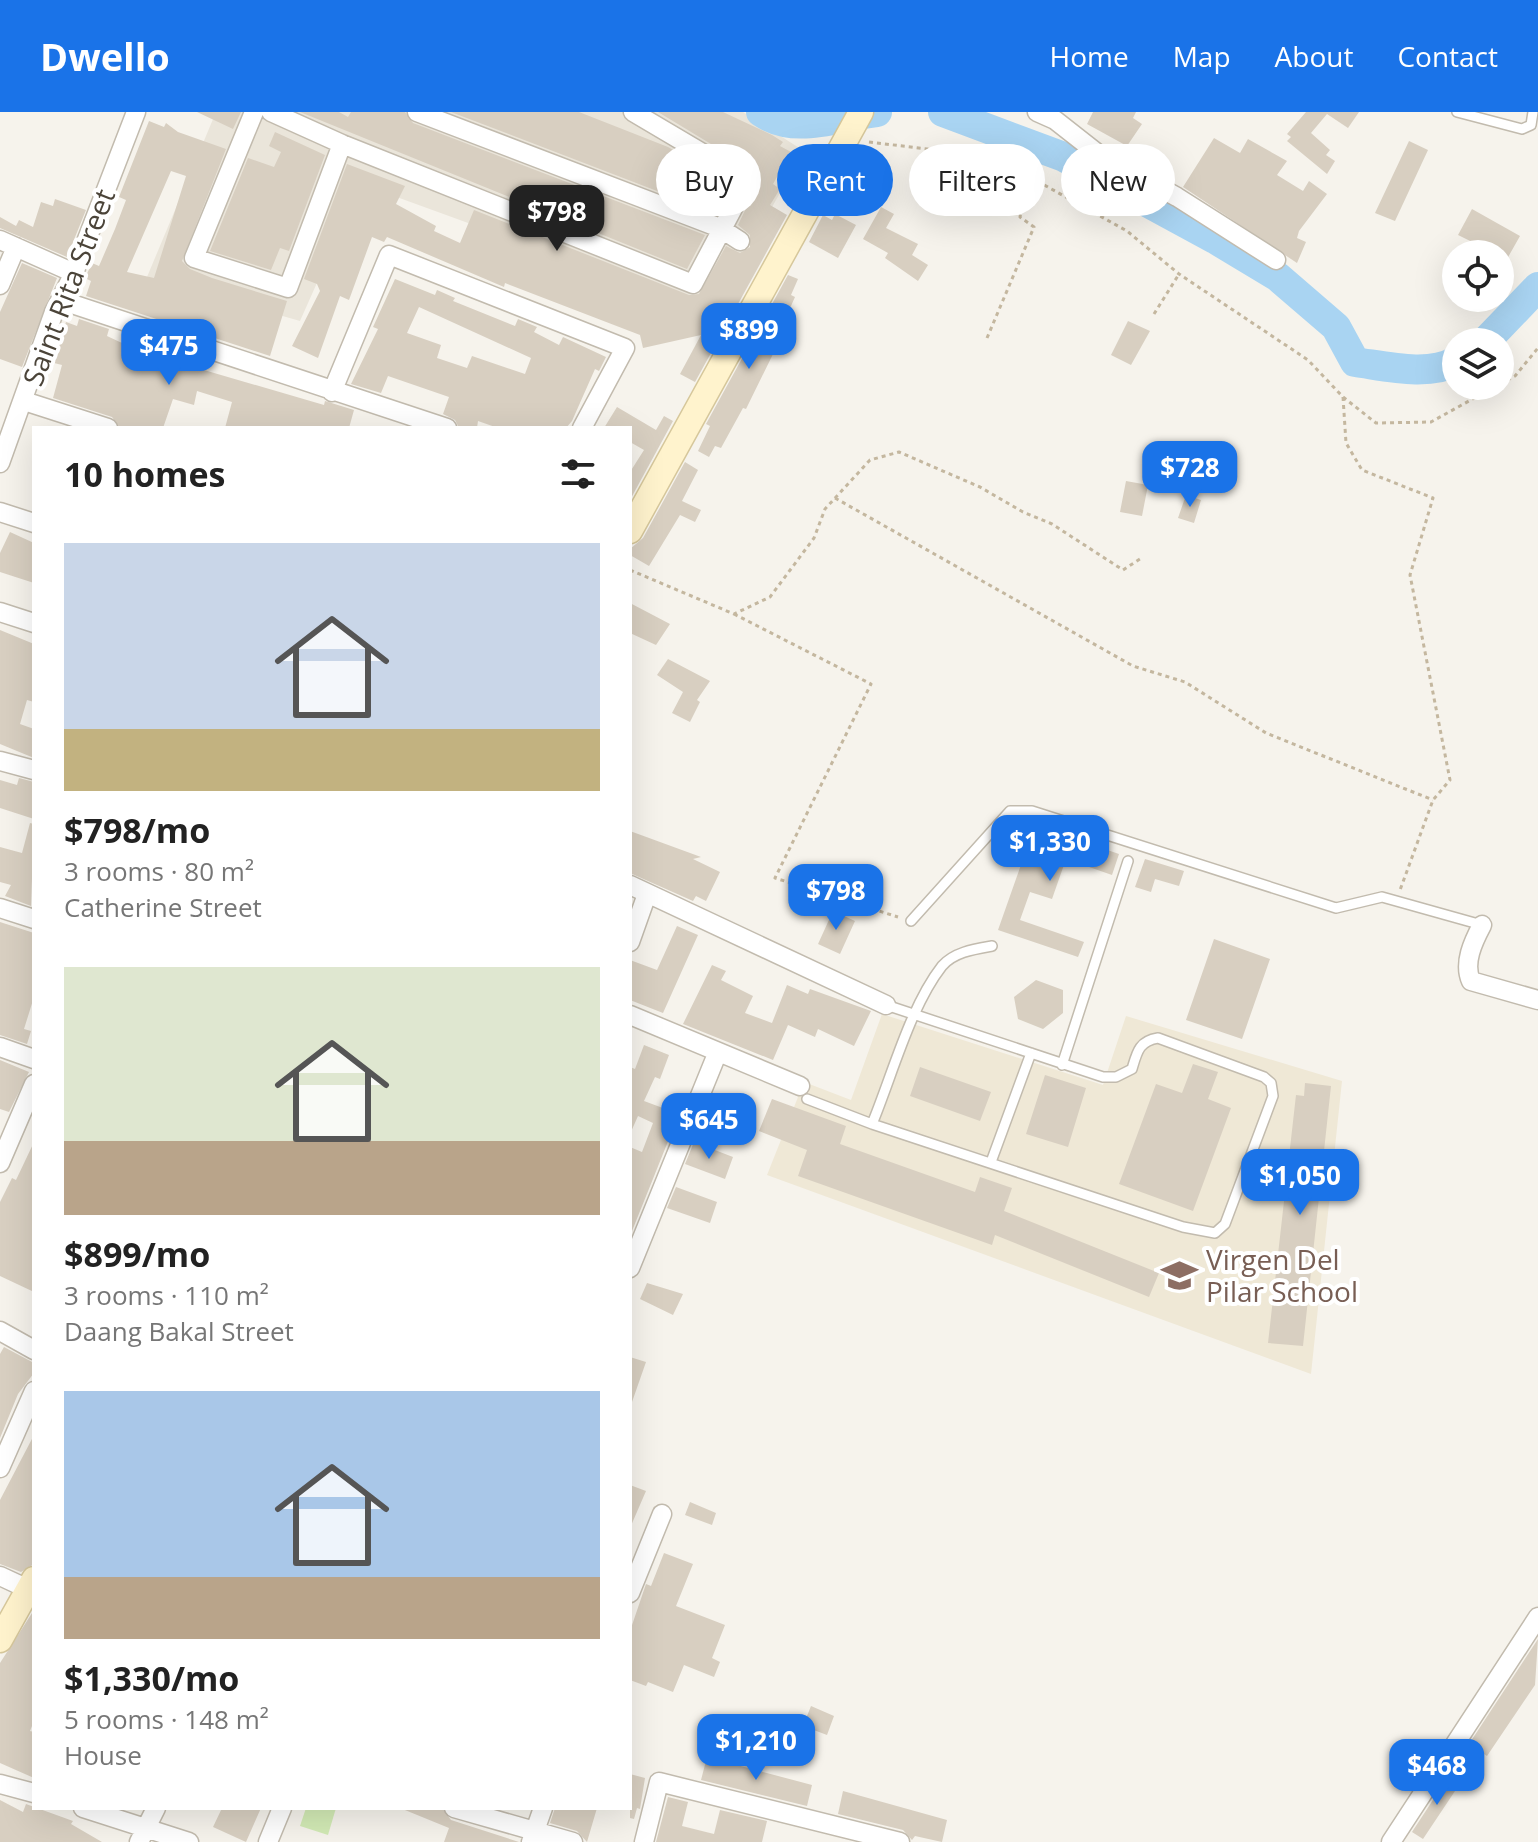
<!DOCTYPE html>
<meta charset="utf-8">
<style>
:root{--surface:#fff;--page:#f6f6f6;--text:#222;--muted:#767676;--accent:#1a73e8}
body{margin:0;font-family:"Open Sans",sans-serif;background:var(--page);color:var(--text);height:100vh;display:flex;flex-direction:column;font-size:30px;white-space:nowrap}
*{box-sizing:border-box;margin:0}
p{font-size:26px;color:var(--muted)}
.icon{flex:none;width:44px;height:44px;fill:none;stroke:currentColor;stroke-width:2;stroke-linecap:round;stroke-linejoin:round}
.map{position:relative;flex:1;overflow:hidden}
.details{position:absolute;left:32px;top:314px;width:600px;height:1384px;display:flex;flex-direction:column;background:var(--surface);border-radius:0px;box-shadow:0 8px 32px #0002}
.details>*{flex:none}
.guide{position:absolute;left:656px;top:32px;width:760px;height:72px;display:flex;gap:16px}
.fabs{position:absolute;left:1442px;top:128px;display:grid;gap:16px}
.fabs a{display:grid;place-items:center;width:72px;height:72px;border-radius:50%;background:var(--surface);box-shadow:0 8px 32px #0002;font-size:40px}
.price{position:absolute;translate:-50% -68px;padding:0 18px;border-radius:16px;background:var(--accent);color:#fff;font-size:26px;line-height:52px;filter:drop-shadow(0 2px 4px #0008)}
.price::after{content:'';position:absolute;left:50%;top:48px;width:24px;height:18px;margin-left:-12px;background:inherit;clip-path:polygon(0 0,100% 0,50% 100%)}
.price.on{background:#222;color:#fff}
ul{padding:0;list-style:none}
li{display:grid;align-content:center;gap:16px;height:424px;padding:0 32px}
li span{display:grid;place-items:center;height:248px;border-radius:0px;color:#555}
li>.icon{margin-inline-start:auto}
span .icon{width:144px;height:144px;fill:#fffc;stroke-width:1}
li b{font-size:34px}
h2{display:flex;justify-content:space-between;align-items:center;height:96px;padding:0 32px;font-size:34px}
.pill{padding:0 28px;border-radius:36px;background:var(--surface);box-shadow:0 8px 32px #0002;font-size:28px;line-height:72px}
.pill.on{background:var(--accent);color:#fff}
header{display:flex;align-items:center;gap:48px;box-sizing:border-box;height:112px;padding:0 40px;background:var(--accent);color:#fff}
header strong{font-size:38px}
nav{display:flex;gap:44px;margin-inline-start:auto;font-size:28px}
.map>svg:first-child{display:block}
.residential{fill:#eae5da}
.education{fill:#efe8d6}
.green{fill:#d2eab5}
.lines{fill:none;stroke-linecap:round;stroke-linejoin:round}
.river{stroke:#a9d4f2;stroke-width:30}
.building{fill:#d8cfc1;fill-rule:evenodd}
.lane-casing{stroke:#c2bbae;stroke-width:12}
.street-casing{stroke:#c2bbae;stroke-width:21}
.secondary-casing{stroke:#d6c79b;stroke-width:27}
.path{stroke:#c4b79f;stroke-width:3;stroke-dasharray:4 4;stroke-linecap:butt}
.lane{stroke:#fff;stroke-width:9}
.street{stroke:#fff;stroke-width:18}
.secondary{stroke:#fff3cd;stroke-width:24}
.labels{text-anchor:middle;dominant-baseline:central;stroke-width:8;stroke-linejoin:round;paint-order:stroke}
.street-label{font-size:28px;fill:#4b4439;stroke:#fff}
.education-label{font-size:28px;fill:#785e54;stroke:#fff;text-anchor:start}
</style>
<header>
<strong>Dwello</strong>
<nav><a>Home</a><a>Map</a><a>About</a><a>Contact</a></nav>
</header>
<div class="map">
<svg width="1538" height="1730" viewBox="0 0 1538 1730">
<rect width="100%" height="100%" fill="#f6f3ec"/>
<path class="residential" d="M216,0H743L804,39L712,200L361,72L300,209L147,165Z"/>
<path class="education" d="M882,902L1103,973L1126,904L1342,969L1311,1262L767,1063L804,970L851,988Z"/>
<path class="green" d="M306,1696H336L328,1723L300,1714Z"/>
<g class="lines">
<path class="river" d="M761,0C796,24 838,4 877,0
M943,0L1064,45L1215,127L1278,165L1336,215L1355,250C1385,254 1429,265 1456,249
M1485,230L1538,175"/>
</g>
<path class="building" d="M197,0H241L233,17Z
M300,0H339L348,5L351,0H405L413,11L705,123L687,157Z
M451,0H579L668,35L732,72L717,102Z
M658,0H723L772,23L783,30L780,34L791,40L773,72L780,77L770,93L787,103L695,270L680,262L701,223L643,236L640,223L505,171L504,175L387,125L384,130L372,125L349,188L340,184L318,246L292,234L320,179L317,172L304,167L347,52L405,74L396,92L436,114L434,119L460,131L474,98L689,183L699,182L726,134L740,141L750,135V123L738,113L760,67L754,58Z
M1093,0H1136L1133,6L1142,12L1127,34L1087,12Z
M1306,0H1359L1348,16L1327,2L1311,21L1330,38L1326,43L1335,49L1327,62L1287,29L1291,25L1287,22Z
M149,9L164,15L166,11L178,20L226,37L182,149L190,157L212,166L287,189L270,244L86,184L91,169L85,166L92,151L99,154L115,117L126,88L119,85ZM171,59L186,64L154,166L127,160Z
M275,20L325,43L289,139L280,136L271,158L210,139L248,46L274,55L281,40L269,34Z
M1214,26L1240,41L1248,27L1287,49L1277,63L1303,79L1309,69L1327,82L1299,119L1297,126L1306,130L1297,151L1183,75Z
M1409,29L1428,38L1395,109L1375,101Z
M55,87L86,98L67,145L0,116V105L16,114L19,108L33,115L41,90L53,94Z
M881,95L894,102L886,116L918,132L912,143L928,153L918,169L885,146L888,141L863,127Z
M1472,97L1520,124L1507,147L1458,123Z
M835,102L856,113L838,146L809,130L823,103L832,108Z
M22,151L57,166L22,255L0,247V200Z
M788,163L798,167L791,183L795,185L770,241L773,242L746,297L743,296L721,336L715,334L709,345L698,339L710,314L706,312Z
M395,167L435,183L437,178L455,186L453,189L515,214L518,207L537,215L534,220L559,233L563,225L606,245L599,259L595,257L572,309L566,316H498L478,309L477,316H459L455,308L443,302L449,285L388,264L381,281L351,272L378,217L373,215ZM419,195L531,246L525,262L472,244L467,256L437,246L441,233L407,221Z
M79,207L109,217L107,224L122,231L152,240L154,234L183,242L180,251L324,293L325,289L354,298L349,316H225L232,290L197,279L194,293L173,287L163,316H120L112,305L53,286L62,253L54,251L66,210L77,214Z
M1128,209L1150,219L1131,253L1111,243Z
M617,295L656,318L664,304L673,309L630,388V360L644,338L630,330V316H604Z
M685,350L698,358L682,389L701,398L695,410L680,403L649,454L630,443V437L643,426Z
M1126,369L1148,373L1142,404L1120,400Z
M1186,383L1201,388L1194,411L1178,406Z
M10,420L34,431V471L0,460V441Z
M630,491L670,512L656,533L630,521Z
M0,518L34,532V590L27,588L20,612L34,617V646L0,632Z
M668,547L710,569L697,588L700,590L690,610L672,601L683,580L657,563Z
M19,666L34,670V707L0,696V668L17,673Z
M30,711L34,712L31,794L5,784L11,773L0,770V735L22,741Z
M1035,713L1119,742L1112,763L1066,747L1052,787L1030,780L1020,808L1084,830L1078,845L998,818Z
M630,719L701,745L693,747L720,760L706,789L696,784L693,789L630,761Z
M1145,747L1184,759L1179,774L1155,767L1151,780L1135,775Z
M833,799L855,809L840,842L818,832Z
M0,810L34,821V885L24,917L31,919L27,932L0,923Z
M677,814L698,823L663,901L630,888V848L657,858Z
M1214,827L1270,847L1242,927L1186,908Z
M712,853L726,859L721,868L753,884L745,901L772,911L787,873L808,882L810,877L871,899L854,934L818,917L815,925L788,913L773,948L683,912Z
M1036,868L1063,878V901L1043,917L1018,907L1014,885Z
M644,933L669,943L660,967L655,965L644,989L679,1002L630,1124V1035L642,1040L653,1011L638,1004L630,1022V955L635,957Z
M0,948L29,960L9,1000L0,997Z
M1193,952L1218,960L1208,987L1231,996L1193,1099L1119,1072L1156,972L1182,981Z
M920,955L991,980L980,1009L910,984Z
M1045,963L1086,976L1068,1035L1026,1022Z
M1305,971L1331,974L1303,1234L1268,1231L1296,983L1304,984Z
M772,987L846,1014L840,1032L975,1080L980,1065L1012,1076L1004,1099L1159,1161L1149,1185L995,1123L992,1133L798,1064L807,1038L759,1019Z
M34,1030V1180L0,1164V1090L12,1066L16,1068Z
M694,1030L733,1045L725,1067L685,1052Z
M676,1075L717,1090L710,1111L667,1096Z
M647,1171L683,1182L673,1203L640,1187Z
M4,1235L34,1251V1261L18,1282L0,1326V1242Z
M630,1245L646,1250L632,1290H630Z
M34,1323V1452L21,1460L0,1452V1388Z
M630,1373L646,1379L630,1416Z
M690,1390L716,1401L712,1413L685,1403Z
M664,1441L693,1452L676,1494L725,1513L712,1546L720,1550L714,1565L684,1553L673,1580L648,1570L646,1574L630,1568V1519L646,1472L651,1474Z
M34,1498V1609L30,1619L34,1620V1666L0,1651V1551Z
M1538,1527L1535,1573L1487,1644L1469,1632Z
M811,1594L834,1604L827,1623L803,1614Z
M707,1645L812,1673L807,1694L701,1668Z
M630,1662L645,1666L640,1697L637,1696L634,1707L630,1706Z
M1450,1662L1461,1670L1423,1727L1412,1720Z
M843,1679L947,1708L942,1730L915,1724L912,1728L903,1718L838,1702Z
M668,1685L688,1690L682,1714L714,1722L720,1698L767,1709L762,1730H656Z
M0,1688L23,1700L26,1692L73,1709L71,1712L102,1730H0Z
M222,1696H261L246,1730L213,1715Z
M400,1696H442L451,1708L519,1730H444L449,1716Z
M555,1696H597L587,1730L577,1719L550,1711Z"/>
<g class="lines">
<defs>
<path id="lane" d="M1457,0L1522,17L1531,13L1533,0
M911,809L1010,699H1032L1336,796L1382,785L1482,813
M1062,953L1128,749
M807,987L872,1012L1183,1115L1215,1121L1225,1112L1273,984L1271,971L1264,965L1158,926C1139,929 1137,940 1132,957L1116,965H1103L886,893
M872,1012C892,964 910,895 942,854C954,840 975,837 992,834
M991,1050L1031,941"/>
<path id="street" d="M254,0L194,146L288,176L342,32
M271,0L342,32L693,172L748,68L633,0
M417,0L720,116L740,129
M1037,0L1055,8L1097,41L1177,85L1276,148
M0,128L74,161
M0,173L16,135
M60,188L447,316
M332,280L389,143L625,236L582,316
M24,289L108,316
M0,351L54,200L74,161L136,0
M0,400L34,411
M0,500L34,511
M0,649L34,658
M630,773L886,893
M0,796L34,807
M1482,813C1473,830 1463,851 1471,869L1538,888
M630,830L647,782
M630,903L800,974
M0,935L34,947
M0,1051L34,972
M630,1156L717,942
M0,1219L34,1238
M0,1356L34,1279
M0,1464L28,1477
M630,1481L662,1402
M0,1672L34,1681
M83,1696L189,1730
M454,1696L573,1730
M139,1730L156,1696
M268,1730L282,1696
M531,1730L543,1696
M644,1730L659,1670L900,1730
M1391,1730L1538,1505"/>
<path id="secondary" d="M630,419L861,0
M0,1528L34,1467"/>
</defs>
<use href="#lane" class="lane-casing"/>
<use href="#street" class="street-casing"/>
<use href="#secondary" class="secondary-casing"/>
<path class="path" d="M869,30L927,37L958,35L1028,64L1127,119L1179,162L1308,248L1343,285L1376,311L1431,310L1496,274
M1154,202L1179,162
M987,226L1034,115L1020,105L1028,64
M1500,272L1515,264L1538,236
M1343,285L1346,331L1362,358L1433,386L1410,463L1450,668L1433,688L1400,778
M835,386L1133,554L1185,570L1266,621L1433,688
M630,458L734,502L770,485L814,426L825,397L870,348L899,340L980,375L1023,400L1052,412L1123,458L1140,447
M734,502L871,572L775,766L898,805"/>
<use href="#lane" class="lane"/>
<use href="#street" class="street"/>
<use href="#secondary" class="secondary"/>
</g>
<defs>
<symbol id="school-bare" viewBox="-9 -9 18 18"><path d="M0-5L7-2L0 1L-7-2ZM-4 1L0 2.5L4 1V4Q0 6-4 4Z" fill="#8d6e63" stroke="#fff" stroke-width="2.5" paint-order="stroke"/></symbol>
</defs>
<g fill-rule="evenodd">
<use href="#school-bare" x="1154" y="1138" width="51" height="51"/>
</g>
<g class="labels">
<g class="street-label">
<text transform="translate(68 175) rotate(-69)">Saint Rita Street</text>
</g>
<g class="education-label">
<text x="1206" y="1147">Virgen Del<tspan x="1206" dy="32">Pilar School</tspan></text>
</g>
</g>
</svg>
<div class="fabs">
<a><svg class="icon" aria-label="locate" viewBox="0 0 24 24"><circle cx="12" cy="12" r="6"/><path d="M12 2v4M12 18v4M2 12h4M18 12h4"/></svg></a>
<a><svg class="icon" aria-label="layers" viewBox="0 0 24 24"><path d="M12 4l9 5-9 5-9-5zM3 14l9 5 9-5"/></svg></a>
</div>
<b class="price on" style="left:557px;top:141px">$798</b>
<b class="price" style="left:749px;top:259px">$899</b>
<b class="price" style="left:169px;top:275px">$475</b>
<b class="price" style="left:1190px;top:397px">$728</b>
<b class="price" style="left:1050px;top:771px">$1,330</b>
<b class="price" style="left:836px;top:820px">$798</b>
<b class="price" style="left:709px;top:1049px">$645</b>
<b class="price" style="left:1300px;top:1105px">$1,050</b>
<b class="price" style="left:756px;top:1670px">$1,210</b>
<b class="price" style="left:1437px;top:1695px">$468</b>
<div class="guide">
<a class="pill">Buy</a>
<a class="pill on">Rent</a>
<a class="pill">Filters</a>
<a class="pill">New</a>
</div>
<section class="details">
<h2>10 homes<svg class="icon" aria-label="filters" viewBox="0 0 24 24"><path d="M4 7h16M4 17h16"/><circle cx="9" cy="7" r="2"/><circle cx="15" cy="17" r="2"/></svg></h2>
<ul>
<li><span style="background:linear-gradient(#c9d6e8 75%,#c2b280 0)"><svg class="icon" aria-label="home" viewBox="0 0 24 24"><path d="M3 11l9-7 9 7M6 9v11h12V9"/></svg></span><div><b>$798/mo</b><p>3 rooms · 80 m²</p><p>Catherine Street</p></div></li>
<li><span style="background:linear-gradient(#dfe7d0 70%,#b9a48a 0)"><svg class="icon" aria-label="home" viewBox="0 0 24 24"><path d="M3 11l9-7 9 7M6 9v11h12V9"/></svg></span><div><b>$899/mo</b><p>3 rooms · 110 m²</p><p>Daang Bakal Street</p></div></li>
<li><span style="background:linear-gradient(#a9c7e8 75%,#b9a48a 0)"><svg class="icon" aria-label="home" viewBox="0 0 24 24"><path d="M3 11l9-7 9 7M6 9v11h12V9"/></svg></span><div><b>$1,330/mo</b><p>5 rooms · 148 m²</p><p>House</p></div></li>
</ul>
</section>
</div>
